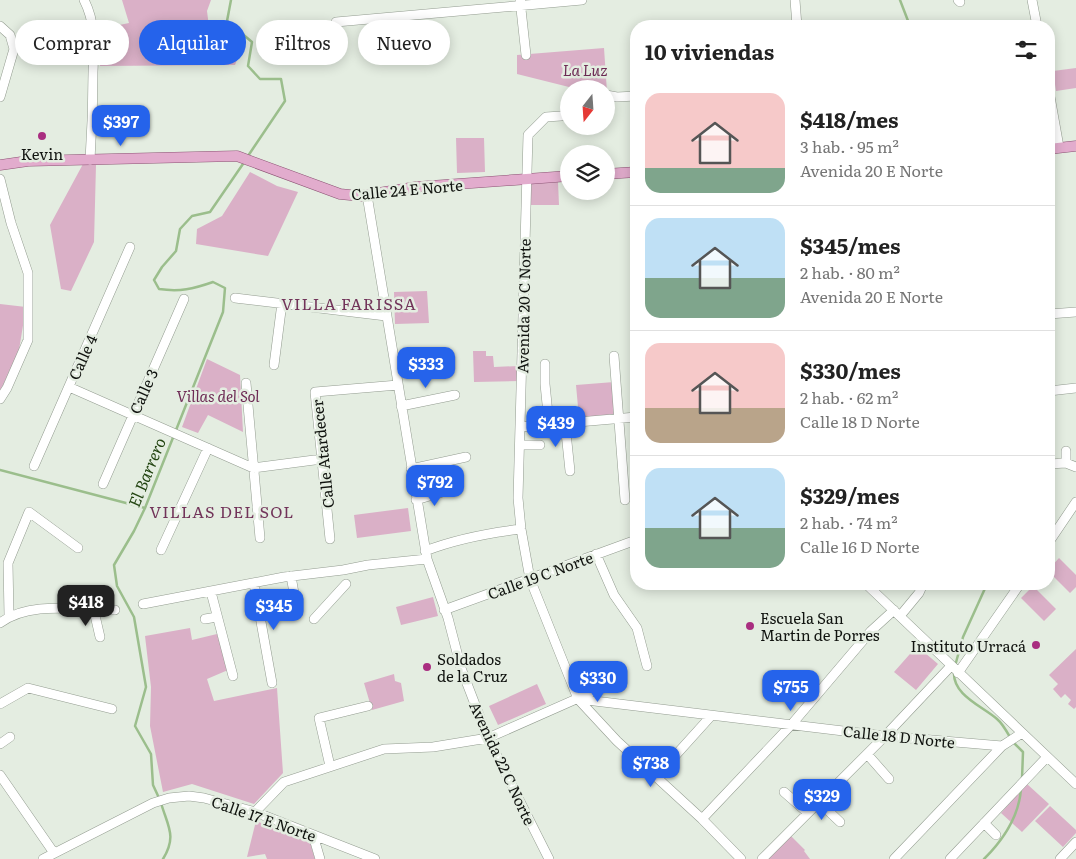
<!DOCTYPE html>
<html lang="es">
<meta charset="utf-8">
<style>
:root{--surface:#fff;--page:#f6f6f6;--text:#222;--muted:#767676;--line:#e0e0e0;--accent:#2563eb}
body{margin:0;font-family:Literata,serif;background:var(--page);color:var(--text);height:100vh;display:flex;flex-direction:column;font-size:19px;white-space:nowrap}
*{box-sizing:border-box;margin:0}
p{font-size:16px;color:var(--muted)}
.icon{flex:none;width:28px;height:28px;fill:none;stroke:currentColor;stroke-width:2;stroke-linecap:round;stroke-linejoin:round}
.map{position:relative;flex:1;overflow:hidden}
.sheet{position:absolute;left:630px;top:20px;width:425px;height:570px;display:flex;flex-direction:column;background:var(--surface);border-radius:20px;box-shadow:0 2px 12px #0003}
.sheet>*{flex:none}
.guide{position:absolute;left:15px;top:20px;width:475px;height:45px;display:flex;gap:10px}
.needle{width:32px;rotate:197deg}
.fabs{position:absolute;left:560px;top:80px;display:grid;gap:10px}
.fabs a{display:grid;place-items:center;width:55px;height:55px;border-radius:50%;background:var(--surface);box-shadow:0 2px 12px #0003;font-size:25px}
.price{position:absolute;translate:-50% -42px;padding:0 11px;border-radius:10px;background:var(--accent);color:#fff;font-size:16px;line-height:32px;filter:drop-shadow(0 1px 2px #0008)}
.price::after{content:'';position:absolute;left:50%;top:30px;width:15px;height:11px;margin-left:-8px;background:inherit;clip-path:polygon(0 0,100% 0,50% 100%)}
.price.on{background:#222;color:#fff}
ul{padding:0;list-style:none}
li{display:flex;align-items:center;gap:15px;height:125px;padding:0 15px}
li+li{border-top:1px solid var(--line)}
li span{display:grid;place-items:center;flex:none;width:140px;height:100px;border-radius:15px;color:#555}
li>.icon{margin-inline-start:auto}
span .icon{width:60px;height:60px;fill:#fffc;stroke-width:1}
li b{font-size:21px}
h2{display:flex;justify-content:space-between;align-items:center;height:60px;padding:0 15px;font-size:21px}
.pill{padding:0 18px;border-radius:22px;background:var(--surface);box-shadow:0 2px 12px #0003;font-size:18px;line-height:45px}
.pill.on{background:var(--accent);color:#fff}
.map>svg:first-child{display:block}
.green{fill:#dab0c7}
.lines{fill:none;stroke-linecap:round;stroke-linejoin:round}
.stream{stroke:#9bbe8c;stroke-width:2.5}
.minor-casing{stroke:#939c90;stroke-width:10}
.major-casing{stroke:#8c5374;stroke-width:11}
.minor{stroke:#fff;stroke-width:9}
.major{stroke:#e2accd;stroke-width:10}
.poi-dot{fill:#a92e80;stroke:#e4ede1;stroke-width:2}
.labels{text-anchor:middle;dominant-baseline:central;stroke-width:5;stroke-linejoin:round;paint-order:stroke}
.park-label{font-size:15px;font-style:italic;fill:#6d2a54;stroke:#e4ede1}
.poi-label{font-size:15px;fill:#10130f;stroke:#e4ede1;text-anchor:start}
.street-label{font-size:15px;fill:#10130f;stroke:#e4ede1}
.neighbourhood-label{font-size:16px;letter-spacing:1px;fill:#713359;stroke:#e4ede1}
.water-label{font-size:16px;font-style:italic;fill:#241;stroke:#e4ede1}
</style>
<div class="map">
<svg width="1076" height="859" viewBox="0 0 1076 859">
<rect width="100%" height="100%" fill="#e4ede1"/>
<path class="green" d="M122,0H211L207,11L209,27L234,34L244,41L235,65L100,66L102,48L100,29L129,23Z
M604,48L607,92L606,89H577L517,74V55Z
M1076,68V88L1056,91L1053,71Z
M456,138H484L485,172L457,173Z
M83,164L96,165L94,242L71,291L61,289L50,225Z
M250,172L277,186L298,192L268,256L196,244L197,229L222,216Z
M558,182L559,205H531V183Z
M427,291L429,323L395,324L394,292Z
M0,304L26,307L19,350L0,392Z
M473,351H486V356H493L494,367L519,366L520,381L474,382Z
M207,359L240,375L243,432L208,415L198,433L182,427Z
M614,382L616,415L579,418L576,385Z
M408,508L411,531L357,538L354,515Z
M1059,558L1076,575V587L1070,593L1049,572V569Z
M1033,586L1056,609L1044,621L1021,598Z
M433,597L438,616L401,625L396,607Z
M190,628L192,640L217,634L228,670L207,679L214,701L277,688L283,773L254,804L192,784L163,792L150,726L151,687L145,636Z
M917,646L938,664L916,690L894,672Z
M1076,649V707L1074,709L1068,704L1071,700L1065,694L1061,698L1053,689L1058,684L1049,675Z
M394,674L395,681L401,683L404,701L372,710L364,683Z
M537,684L546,704L498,725L489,706Z
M1027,784L1049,804L1022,832L1001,813Z
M1050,806L1076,830V833L1063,847L1035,821Z
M256,821L310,842L315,859H267L265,854L247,857Z
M791,836L805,850L804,851L810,859H768Z"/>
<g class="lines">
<path class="stream" d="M231,0L227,21L252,42L248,66L260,79H281L285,101L248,156
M900,0L910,26
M0,470L145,508
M955,666L963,637L987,584
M954,671C952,695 982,706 997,719C1003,724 1007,732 1011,739
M1012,741L1023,752L1022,779
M159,798L153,785L151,754L135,726L146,687L134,617L117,586L114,565L134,531L145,508L223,312L225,288L213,282C193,289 180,292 159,289L154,280L162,267L176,251L180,229L192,216L210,212L245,161
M161,803C168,827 177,836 163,859
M984,859C1003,840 1019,816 1021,789"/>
<defs>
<path id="minor" d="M84,0C96,23 94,47 93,72C93,101 92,131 90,160
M520,0L526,55
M795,0L797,26
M958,0L960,2
M1032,0L1037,26
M336,22L582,0
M0,26L10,35L14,49L0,97
M1049,91L1059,147
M606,95L617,97L636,96
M561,116L546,117L528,135L518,498L521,529L530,579L578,699L617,741L702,819L741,859
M0,179L11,223L28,273V340L7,388L0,399
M367,195L427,559L448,618L461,668L488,738L549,859
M235,298L386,316
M1049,314L1076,312
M614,356L625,500
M545,364V384L549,424
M274,365L282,303
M246,383L260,538
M69,387L253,468L322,459
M1049,391L1076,388
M401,406L455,395
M565,423L570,471
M520,427L636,417
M520,445H540
M1066,451V463L1076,467
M1049,464L1066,463
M34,466L130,247
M411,469L466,457
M103,484L184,299
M416,500L446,491
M330,539L315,392L398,385
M1049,542L1076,502
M161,550L208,448
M425,551C456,539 488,533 521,529
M596,554L614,595L637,628L647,666
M291,576L297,610
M254,583L272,683
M866,584L1076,784
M211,592L233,676
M143,604L284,577L343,570L368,565L427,559
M444,610L636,540
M94,611L100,637
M9,616L8,563L29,512L78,548
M900,616L919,593L923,584
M205,619L217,617
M314,619L346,584
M0,623C31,600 78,611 115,610
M958,673L1020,584
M578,699L885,736L1002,746
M0,704L28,688L112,709
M0,744L10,737
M867,754L889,779
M330,766L319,718L368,706
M0,775L54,853
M656,777L711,716
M784,792L808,813
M819,802L840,822
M255,812L284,782L384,749L433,747L488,738L608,685
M702,819L792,724L871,631L894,610
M984,823L996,835
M313,835L320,859
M43,859L153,803L169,798L189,796L204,798L255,812L375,859
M762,859L885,736L951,666
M894,859L1002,746L1022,733
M950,859L1047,757
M1060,859L1076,842"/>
<path id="major" d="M1049,149L1076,146
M0,165L28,161L237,156L340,194L360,196L416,187L569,176
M606,174L636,172"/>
</defs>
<use href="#minor" class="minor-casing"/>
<use href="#major" class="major-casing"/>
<use href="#minor" class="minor"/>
<use href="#major" class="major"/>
</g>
<g class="poi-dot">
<circle cx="42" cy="136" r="5"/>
<circle cx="750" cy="626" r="5"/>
<circle cx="1036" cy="645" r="5"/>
<circle cx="427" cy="667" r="5"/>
</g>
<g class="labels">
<g class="park-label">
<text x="585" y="69">La Luz</text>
<text x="218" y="395">Villas del Sol</text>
</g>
<g class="poi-label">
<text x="42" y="153" text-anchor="middle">Kevin</text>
<text x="760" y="617">Escuela San<tspan x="760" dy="17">Martin de Porres</tspan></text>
<text x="1026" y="645" text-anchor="end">Instituto Urracá</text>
<text x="437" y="658">Soldados<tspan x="437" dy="17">de la Cruz</tspan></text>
</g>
<g class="street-label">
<text transform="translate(407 189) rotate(-5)">Calle 24 E Norte</text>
<text transform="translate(523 306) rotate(-89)">Avenida 20 C Norte</text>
<text transform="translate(82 357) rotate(-66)">Calle 4</text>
<text transform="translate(143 391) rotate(-66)">Calle 3</text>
<text transform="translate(322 454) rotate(-96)">Calle Atardecer</text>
<text transform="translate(540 575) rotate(-20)">Calle 19 C Norte</text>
<text transform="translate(899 736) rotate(6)">Calle 18 D Norte</text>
<text transform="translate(503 763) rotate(65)">Avenida 22 C Norte</text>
<text transform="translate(264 818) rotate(19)">Calle 17 E Norte</text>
</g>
<g class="neighbourhood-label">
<text x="349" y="303">VILLA FARISSA</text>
<text x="222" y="511">VILLAS DEL SOL</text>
</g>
<g class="water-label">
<text transform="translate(146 472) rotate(-68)">El Barrero</text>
</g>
</g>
</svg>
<div class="fabs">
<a><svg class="needle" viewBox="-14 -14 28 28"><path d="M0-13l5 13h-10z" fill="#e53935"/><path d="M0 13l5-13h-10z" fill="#767676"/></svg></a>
<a><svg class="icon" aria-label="layers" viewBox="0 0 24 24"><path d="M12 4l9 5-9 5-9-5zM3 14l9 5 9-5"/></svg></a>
</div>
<b class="price" style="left:121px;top:147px">$397</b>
<b class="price" style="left:426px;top:389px">$333</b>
<b class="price" style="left:556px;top:448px">$439</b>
<b class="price" style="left:435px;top:507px">$792</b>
<b class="price on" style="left:86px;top:627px">$418</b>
<b class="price" style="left:274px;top:631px">$345</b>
<b class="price" style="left:598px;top:703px">$330</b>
<b class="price" style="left:791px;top:712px">$755</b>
<b class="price" style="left:651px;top:788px">$738</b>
<b class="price" style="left:822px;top:821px">$329</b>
<div class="guide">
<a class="pill">Comprar</a>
<a class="pill on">Alquilar</a>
<a class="pill">Filtros</a>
<a class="pill">Nuevo</a>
</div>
<section class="sheet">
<h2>10 viviendas<svg class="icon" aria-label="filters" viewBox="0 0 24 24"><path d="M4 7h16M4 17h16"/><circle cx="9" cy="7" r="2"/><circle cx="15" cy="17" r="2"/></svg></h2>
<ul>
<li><span style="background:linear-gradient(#f6c9c9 75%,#7fa58c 0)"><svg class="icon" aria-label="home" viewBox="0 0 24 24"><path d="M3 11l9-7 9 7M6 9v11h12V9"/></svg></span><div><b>$418/mes</b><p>3 hab. · 95 m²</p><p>Avenida 20 E Norte</p></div></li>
<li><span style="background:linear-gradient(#bfe0f5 60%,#7fa58c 0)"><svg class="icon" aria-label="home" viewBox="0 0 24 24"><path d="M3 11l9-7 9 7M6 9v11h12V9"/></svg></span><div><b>$345/mes</b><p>2 hab. · 80 m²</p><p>Avenida 20 E Norte</p></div></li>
<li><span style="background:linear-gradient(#f6c9c9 65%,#b9a48a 0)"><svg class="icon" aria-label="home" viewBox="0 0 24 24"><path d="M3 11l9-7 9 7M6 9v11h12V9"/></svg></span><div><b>$330/mes</b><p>2 hab. · 62 m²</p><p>Calle 18 D Norte</p></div></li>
<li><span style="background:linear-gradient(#bfe0f5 60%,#7fa58c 0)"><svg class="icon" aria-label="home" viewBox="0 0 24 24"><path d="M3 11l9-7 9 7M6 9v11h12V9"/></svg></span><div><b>$329/mes</b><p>2 hab. · 74 m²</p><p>Calle 16 D Norte</p></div></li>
</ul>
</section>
</div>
